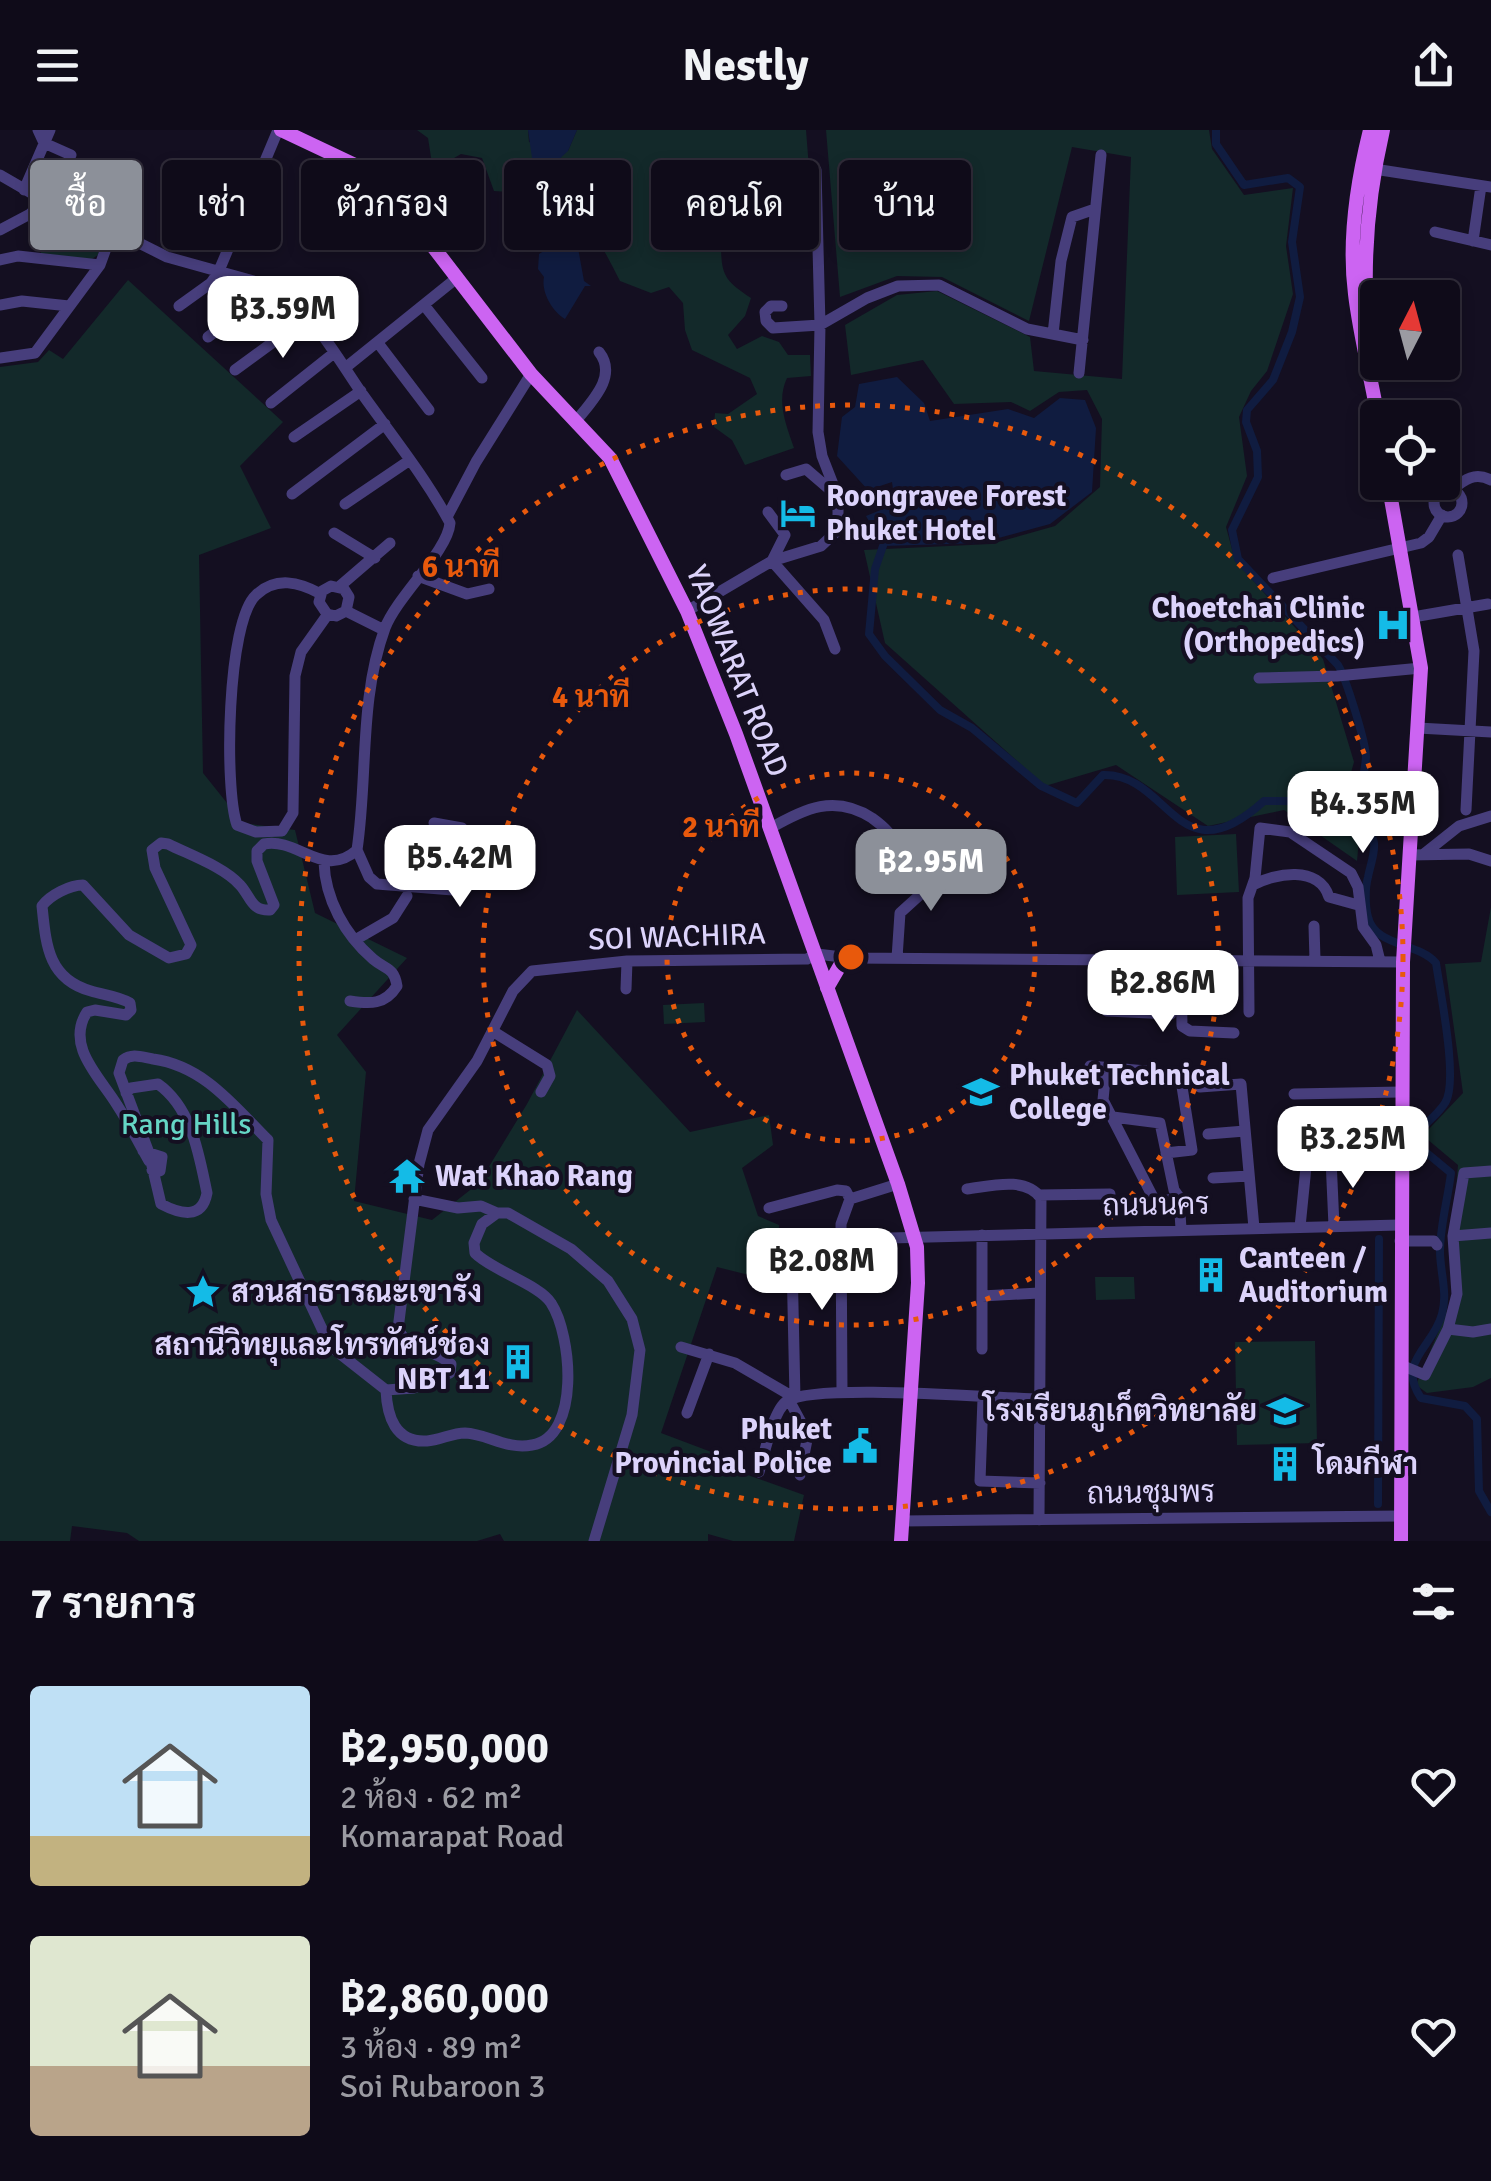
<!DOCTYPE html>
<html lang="th">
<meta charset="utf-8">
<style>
:root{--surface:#0f0b19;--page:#1d1926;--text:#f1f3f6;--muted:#9b9ba2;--line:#2f2b38;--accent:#8c9099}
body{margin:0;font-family:Signika,Sarabun,sans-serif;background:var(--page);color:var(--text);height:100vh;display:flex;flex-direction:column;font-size:38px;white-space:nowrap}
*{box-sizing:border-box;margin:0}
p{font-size:32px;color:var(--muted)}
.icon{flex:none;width:55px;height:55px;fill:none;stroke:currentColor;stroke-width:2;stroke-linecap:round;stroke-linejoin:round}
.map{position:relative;height:1411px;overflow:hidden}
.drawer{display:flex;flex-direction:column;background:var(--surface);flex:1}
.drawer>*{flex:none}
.banner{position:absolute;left:30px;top:30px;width:1432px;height:90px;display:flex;gap:20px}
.needle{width:65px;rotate:6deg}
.tools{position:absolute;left:1360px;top:150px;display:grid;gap:20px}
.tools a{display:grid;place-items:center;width:100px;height:100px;border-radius:10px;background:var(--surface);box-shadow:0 5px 15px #0003,0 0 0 2px var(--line);font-size:50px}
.price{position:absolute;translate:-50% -85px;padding:0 22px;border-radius:20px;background:#fff;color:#222;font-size:32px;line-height:65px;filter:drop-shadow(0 2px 5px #0008)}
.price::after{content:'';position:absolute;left:50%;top:60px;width:30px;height:22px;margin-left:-15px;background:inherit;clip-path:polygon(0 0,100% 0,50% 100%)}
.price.selected{background:var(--accent);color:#fff}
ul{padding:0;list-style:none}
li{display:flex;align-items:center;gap:30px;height:250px;padding:0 30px}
li span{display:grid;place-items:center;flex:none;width:280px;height:200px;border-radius:10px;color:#555}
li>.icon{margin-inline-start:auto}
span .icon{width:120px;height:120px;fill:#fffc;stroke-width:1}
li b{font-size:42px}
h2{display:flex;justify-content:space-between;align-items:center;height:120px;padding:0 30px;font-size:42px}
.pill{padding:0 35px;border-radius:10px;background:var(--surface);box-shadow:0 5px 15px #0003,0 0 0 2px var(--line);font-size:35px;line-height:90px}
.pill.selected{background:var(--accent);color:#fff}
header{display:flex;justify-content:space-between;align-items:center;height:130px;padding:0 30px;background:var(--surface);font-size:45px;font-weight:700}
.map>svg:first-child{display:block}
.green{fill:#13292a}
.water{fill:#101c40}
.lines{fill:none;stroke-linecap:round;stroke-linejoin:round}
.canal{stroke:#101c40;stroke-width:8}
.minor{stroke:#473e7c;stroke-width:11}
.major{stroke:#cc64f2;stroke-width:14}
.ring{fill:none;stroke:#e8590c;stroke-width:5;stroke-dasharray:5 10}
.labels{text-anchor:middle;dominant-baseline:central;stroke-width:8;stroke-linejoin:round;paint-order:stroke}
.poi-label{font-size:30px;font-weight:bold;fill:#dcd3fb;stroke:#140f21;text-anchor:start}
.street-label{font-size:30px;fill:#dcd3fb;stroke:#140f21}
.park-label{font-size:30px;fill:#65d5c5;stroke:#140f21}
.centre{fill:#e8590c;stroke:#140f21;stroke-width:5}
.ring-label{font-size:30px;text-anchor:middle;font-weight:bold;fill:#e8590c;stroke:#140f21;stroke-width:8;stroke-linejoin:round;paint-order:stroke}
</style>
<header><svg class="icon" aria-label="menu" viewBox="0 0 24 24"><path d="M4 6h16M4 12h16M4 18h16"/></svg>Nestly<svg class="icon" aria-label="share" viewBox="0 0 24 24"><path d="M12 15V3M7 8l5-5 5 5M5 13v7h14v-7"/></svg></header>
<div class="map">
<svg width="1491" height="1411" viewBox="0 0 1491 1411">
<rect width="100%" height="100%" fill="#140f21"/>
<path class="green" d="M417,0H528L529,12L568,21L577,0H806L812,76L748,113L721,112C721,145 724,150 751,168L745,186L728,205L737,219L762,206L779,212L788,225H810L811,246L787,248C776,271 786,295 794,318L745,335L732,310L714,297L715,283L728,284L757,264L750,248L692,220L685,200L683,173L669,157L651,163L620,151C605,122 588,85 557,69C541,60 512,63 494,61L482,28L461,24L433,40L428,8Z
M826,0H1209L1212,19L1244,65L1293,58L1286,116L1293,164L1267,241L1251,261L1239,287L1247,346L1226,397L1235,430L1323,529L1354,632L1341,678L1344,699L1360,700L1357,731L1284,680L1208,696L1116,635L1045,656L885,513L864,420L991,414L1055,396L1100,357L1102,289L1087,260L1059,262L1030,281L1011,272L954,274L923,230L851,245L845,195L897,165L937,161L1030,207L1034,241L1122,249L1131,27L1072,17L1029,191L942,147L897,146L840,167Z
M44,77L105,101L98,125L92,129L41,124L40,99L30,88Z
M128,150L283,292L240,336L271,398L199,425L203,643L243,693L295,700L315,783L407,828L337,905L366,942L354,1071L432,1090L479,1053L527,974L577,880L690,1002L769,985L773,1015L742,1038L758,1086L779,1095L777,1137L757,1147L717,1137L661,1303L730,1329L742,1343L804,1365L794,1411H733L708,1404V1411H504L500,1404L477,1411H139L127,1403L72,1396L70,1411H0V237L38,232L49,220L63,229Z
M1236,704L1239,762L1177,765L1175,707Z
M471,707L491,711L483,746L464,741Z
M1491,777V1248L1473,1257L1427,1263L1416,1255L1453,1167L1452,1110L1458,1035L1427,1009L1428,1000L1463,963L1445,834L1481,832Z
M704,873L705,892L664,894L663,875Z
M1095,1147H1134L1135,1169L1096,1170Z
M1315,1211L1317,1313L1237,1315L1235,1212Z
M1110,1271L1146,1273L1145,1294L1109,1293Z"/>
<path class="water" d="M528,0H577L568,21L555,33L532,28Z
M568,106L576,107L584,151L591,156H585L565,189C552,181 541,162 544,147L538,139L539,124Z
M897,247L924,273L930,291L1008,279L1034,288L1060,268L1085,270L1096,298L1092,362L1050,394L980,413L883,416L866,386L895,374L892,352L868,360L837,326L842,287L855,277L859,254Z"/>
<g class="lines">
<path class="canal" d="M1216,0V14L1244,55L1288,48L1300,57L1292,112L1300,167L1292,202L1273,250L1247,280L1246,292L1257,321L1258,347L1232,400L1238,429L1338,535C1346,548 1366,613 1366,627C1365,647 1356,672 1350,691L1355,698C1385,703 1372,726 1368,747C1365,758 1365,776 1368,787C1375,817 1418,812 1436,833C1440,861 1459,952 1445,973C1439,983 1427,992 1419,1001L1422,1019L1451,1043C1448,1068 1440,1096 1440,1121C1440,1142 1448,1163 1442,1184C1433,1218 1396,1231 1421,1268L1465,1276L1477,1289L1479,1361L1491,1382
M883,416L875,439L869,504L885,526L940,580L972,598L1041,656L1077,673L1103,645C1170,643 1177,750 1264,671H1296L1350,691
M1378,1374L1379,1109"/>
<path class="minor" d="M38,0L44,13L71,25
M1374,39L1491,57
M0,45L45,71L93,90L167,127L275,157C312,181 338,229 363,265C393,307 426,348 450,393C448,421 398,465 385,498C359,569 368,646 357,720C323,750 298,707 264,714L257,721V731L274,775L270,780C251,781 251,767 240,755C224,737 190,725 168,714L161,713L152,720L155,738L191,815L186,824L169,828L129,805L83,755C70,755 50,765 42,776C46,815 48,849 91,861C104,865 118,866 130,873L131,880L126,885L95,880L87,882C65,916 100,947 117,975C129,993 138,1012 149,1031
M24,60L50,0
M326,79L353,34
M0,100L30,84L45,71
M1435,102L1491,115
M1473,111L1481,56
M0,130L18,126L100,135
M0,175L22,171L69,176
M424,175L482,248
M179,176L211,153L218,143L278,0
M782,176H771L765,182L766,191L773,198L820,195L867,168L898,156L939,155L1027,199L1083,210
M1053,204L1061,131L1072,87L1095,79
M208,207L275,157
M378,213L429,280
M0,228L35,223L100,135L113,99
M345,238L458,147
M235,240L306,188
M1079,243L1101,25
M271,273L334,223
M576,291C592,271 618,246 599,222
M294,307L361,261
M786,345L806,339L835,364
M1434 373a14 14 0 1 1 28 0a14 14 0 1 1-28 0Z
M1452,360C1465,349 1475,342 1491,350
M292,364L385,294
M345,374L410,330
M768,382L785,405L772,431L824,490L835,519
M447,387L476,332L531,244
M334,403L375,428
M1458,425L1474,521L1466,680
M418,446L467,464L489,459
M1273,448L1421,413L1429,407L1442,385
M340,456L390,413
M321,464C299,452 276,446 256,465C227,491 224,658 237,695L256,702L282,701L293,683L295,546L301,522L328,484
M346,481L349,467L344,459L331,456L322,461L319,472L327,484L336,486L346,481L384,500
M687,481L772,431L821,416L838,400V367L822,326L818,302L820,195L816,40
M1413,487L1488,474
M1259,548L1337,546L1421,538
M1418,598L1491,602
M769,699C805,678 835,664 872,688C882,695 893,705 897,717L893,722
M357,720L369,747L377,754L453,760L462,698L434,693
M1425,723L1459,696L1491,686
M1409,725L1469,724L1491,731
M324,732C325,769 345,805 373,829C386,840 394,837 397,856C385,875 370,874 350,871
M1253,755C1275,743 1319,735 1329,767L1358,775
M1314,796L1315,830
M355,810L393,788L407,766
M897,828L900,783L922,763V739
M1100,829L1103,871L1107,881L1171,884
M1181,829L1182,896L1190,901L1234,903
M626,859L627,831
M1249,882L1248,768L1255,748L1260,698L1290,702L1351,743L1358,757L1363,797L1376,815L1380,831
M494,902L547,935L550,946L541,962
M1090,936L1180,944L1192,1020L1166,1023
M1106,938L1103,970L1156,1073L1179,1067
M1200,957L1241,954L1254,1098
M126,963L131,958L158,954C192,978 199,1025 207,1063C202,1090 180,1084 161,1074L149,1023L119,943L123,930C133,923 141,927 153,929C204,936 234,976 268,1010L266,1064L271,1090L330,1216L386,1260C387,1286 395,1313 427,1311C440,1310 452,1303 465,1303C488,1304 507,1320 532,1315C581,1307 572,1205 551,1173C540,1155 493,1141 475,1123L474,1113L482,1094L497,1083H508L571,1119L608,1151L632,1189L640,1220L632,1285L594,1411
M1294,964L1401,962
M1113,987L1160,993L1174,1060L1179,1067L1181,1099
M1208,1004L1245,1001
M143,1021L162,1027L160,1041L152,1040
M1331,1029L1334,1096
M1491,1041L1464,1043L1453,1106L1457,1164L1448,1199L1473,1202L1491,1199
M1213,1048L1249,1046
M967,1059C991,1056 1025,1046 1041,1068L1039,1390
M1038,1065L1110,1064
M414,1069L458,1078L481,1076L497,1083
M769,1078L837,1060L846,1061L850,1069L898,1054
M1300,1097L1308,1017
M843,1105L890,1108L1400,1095
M982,1105V1219
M1453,1106L1491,1103
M1400,1111H1434L1437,1115
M792,1130L795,1268
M982,1166L1039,1163
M681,1217L735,1233L795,1268
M1401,1235L1425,1245L1448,1199
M386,1260L414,1258L450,1243L451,1234C434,1218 409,1222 398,1199L419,1034L428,1000L477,931L513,861L532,841L627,831L807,829L817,824L850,828L1403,832
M842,1262L841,1094L850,1069
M983,1268L980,1351L1040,1353
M789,1270L808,1305L800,1345
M687,1283L709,1224
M759,1342C764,1326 773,1280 787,1271C815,1253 995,1268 1040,1269
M902,1391L1401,1386"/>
<path class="major" d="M281,0L353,34L391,62L531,244L610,328L687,481L736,604L898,1054L917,1117L918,1153L901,1411
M1370,0C1357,52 1348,110 1355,164C1360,206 1371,247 1378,288
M1367,186C1363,123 1369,61 1383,0
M1388,352L1421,538L1403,832L1401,1411
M827,858L845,827"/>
</g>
<g class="ring">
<circle cx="851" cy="827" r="184"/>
<circle cx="851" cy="827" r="368"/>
<circle cx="851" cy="827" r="552"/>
</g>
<defs>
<symbol id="hotel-bare" viewBox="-9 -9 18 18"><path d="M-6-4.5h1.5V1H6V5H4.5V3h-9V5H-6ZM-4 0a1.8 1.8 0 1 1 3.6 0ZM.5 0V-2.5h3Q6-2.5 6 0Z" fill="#14bbe7" stroke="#140f21" stroke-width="2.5" paint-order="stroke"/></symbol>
<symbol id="hospital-bare" viewBox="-9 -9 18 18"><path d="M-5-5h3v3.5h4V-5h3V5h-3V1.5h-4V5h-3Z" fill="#14bbe7" stroke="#140f21" stroke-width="2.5" paint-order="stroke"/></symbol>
<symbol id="university-bare" viewBox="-9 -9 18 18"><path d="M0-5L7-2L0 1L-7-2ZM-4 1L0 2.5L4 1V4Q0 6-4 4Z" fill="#14bbe7" stroke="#140f21" stroke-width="2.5" paint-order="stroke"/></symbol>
<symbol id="temple-bare" viewBox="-9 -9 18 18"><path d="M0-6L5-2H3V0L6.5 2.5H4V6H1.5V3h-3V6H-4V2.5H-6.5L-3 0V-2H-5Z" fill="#14bbe7" stroke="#140f21" stroke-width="2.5" paint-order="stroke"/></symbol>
<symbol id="building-bare" viewBox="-9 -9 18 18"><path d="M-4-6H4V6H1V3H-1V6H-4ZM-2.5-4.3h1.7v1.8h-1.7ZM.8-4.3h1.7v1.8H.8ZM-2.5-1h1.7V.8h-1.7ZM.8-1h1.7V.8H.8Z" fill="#14bbe7" stroke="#140f21" stroke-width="2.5" paint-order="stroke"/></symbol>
<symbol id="sight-bare" viewBox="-9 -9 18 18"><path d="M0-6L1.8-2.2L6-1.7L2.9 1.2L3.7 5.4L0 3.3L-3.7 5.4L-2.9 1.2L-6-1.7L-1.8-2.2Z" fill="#14bbe7" stroke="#140f21" stroke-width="2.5" paint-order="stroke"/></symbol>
<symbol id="school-bare" viewBox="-9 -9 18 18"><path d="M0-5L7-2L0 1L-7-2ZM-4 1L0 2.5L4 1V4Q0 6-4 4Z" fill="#14bbe7" stroke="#140f21" stroke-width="2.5" paint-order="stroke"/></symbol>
<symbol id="civic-bare" viewBox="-9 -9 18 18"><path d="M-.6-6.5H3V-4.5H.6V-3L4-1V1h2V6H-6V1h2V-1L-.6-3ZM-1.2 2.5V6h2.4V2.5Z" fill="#14bbe7" stroke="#140f21" stroke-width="2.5" paint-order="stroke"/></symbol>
</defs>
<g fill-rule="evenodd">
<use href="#hotel-bare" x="773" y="358" width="50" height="50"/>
<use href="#hospital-bare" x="1368" y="470" width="50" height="50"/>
<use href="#university-bare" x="956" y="937" width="50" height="50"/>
<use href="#temple-bare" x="382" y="1021" width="50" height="50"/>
<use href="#building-bare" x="1186" y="1120" width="50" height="50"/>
<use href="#sight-bare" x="178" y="1137" width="50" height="50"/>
<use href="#building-bare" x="493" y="1207" width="50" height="50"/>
<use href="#school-bare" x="1260" y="1256" width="50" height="50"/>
<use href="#civic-bare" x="835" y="1291" width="50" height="50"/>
<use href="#building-bare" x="1260" y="1309" width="50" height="50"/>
</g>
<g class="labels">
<g class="poi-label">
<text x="826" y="366">Roongravee Forest<tspan x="826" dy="34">Phuket Hotel</tspan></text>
<text x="1365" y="478" text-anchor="end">Choetchai Clinic<tspan x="1365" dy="34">(Orthopedics)</tspan></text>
<text x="1009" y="945">Phuket Technical<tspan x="1009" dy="34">College</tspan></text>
<text x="435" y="1046">Wat Khao Rang</text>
<text x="1239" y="1128">Canteen /<tspan x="1239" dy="34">Auditorium</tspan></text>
<text x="231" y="1162">สวนสาธารณะเขารัง</text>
<text x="490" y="1215" text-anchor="end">สถานีวิทยุและโทรทัศน์ช่อง<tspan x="490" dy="34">NBT 11</tspan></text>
<text x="1257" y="1281" text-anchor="end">โรงเรียนภูเก็ตวิทยาลัย</text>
<text x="832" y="1299" text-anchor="end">Phuket<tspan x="832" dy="34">Provincial Police</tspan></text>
<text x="1313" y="1334">โดมกีฬา</text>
</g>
<g class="street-label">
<text transform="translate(737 541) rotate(68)">YAOWARAT ROAD</text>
<text transform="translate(677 807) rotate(-2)">SOI WACHIRA</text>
<text transform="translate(1156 1075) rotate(-1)">ถนนนคร</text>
<text transform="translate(1151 1363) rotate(-1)">ถนนชุมพร</text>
</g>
<g class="park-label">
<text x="186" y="994">Rang Hills</text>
</g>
</g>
<circle cx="851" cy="827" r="15" class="centre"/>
<g class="ring-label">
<text x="461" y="447">6 นาที</text>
<text x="591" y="577">4 นาที</text>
<text x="721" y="707">2 นาที</text>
</g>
</svg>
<div class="tools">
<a><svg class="needle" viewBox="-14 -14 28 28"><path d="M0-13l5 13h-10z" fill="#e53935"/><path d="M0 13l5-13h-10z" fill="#9b9ba2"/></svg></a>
<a><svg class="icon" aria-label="locate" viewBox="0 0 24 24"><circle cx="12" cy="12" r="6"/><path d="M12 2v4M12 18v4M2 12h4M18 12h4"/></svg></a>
</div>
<b class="price" style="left:283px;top:231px">฿3.59M</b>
<b class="price" style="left:1363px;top:726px">฿4.35M</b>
<b class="price" style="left:460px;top:780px">฿5.42M</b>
<b class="price selected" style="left:931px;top:784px">฿2.95M</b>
<b class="price" style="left:1163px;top:905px">฿2.86M</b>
<b class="price" style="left:1353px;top:1061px">฿3.25M</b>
<b class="price" style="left:822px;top:1183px">฿2.08M</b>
<div class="banner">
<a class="pill selected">ซื้อ</a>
<a class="pill">เช่า</a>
<a class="pill">ตัวกรอง</a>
<a class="pill">ใหม่</a>
<a class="pill">คอนโด</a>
<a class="pill">บ้าน</a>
</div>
</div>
<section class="drawer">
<h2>7 รายการ<svg class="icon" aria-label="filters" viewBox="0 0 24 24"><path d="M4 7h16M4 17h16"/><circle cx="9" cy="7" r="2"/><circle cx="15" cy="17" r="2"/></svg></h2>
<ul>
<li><span style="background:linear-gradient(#bfe0f5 75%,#c2b280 0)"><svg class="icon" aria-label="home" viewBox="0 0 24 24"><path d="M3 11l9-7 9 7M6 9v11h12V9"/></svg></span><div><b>฿2,950,000</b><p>2 ห้อง · 62 m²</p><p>Komarapat Road</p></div><svg class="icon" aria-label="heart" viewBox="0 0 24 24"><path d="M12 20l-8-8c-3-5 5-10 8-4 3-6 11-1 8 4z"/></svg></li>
<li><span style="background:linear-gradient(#dfe7d0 65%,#b9a48a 0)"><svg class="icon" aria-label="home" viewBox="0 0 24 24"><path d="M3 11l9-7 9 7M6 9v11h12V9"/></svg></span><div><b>฿2,860,000</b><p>3 ห้อง · 89 m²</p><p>Soi Rubaroon 3</p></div><svg class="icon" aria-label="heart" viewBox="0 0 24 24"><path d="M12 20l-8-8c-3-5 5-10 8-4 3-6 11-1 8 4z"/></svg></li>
</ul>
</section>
